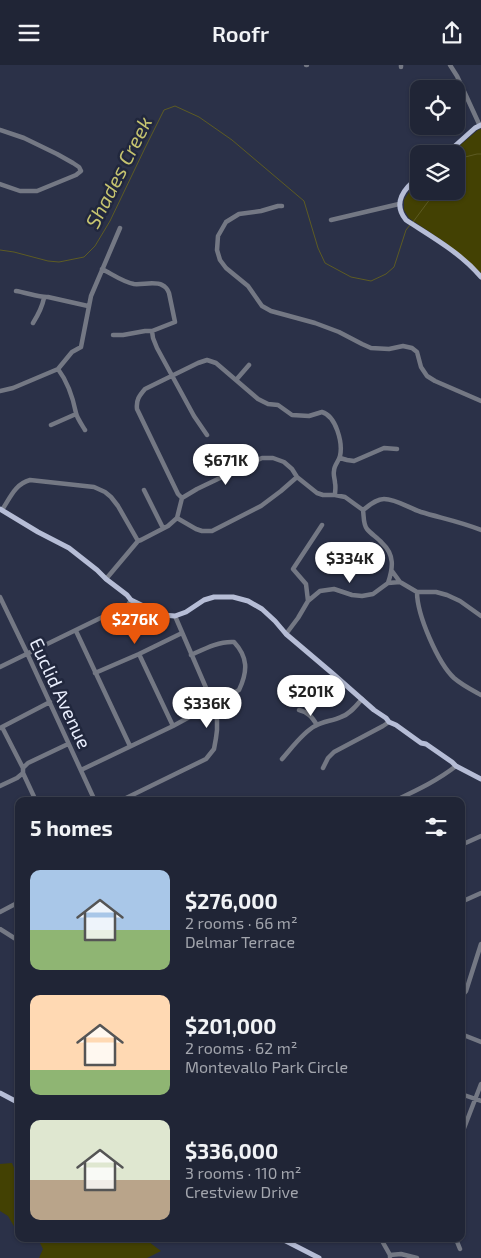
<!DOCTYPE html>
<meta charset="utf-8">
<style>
:root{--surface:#202536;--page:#282d3e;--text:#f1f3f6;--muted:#a2a5ad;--line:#3d4251;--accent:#ea580c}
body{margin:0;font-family:"Exo 2",sans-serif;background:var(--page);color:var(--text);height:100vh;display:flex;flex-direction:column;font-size:19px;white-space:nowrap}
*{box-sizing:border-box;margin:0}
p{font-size:16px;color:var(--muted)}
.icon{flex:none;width:28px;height:28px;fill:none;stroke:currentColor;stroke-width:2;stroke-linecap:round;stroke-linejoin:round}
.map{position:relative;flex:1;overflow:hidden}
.sheet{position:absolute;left:15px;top:732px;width:450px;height:445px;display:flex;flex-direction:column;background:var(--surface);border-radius:10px;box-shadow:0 1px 4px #0004,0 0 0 1px var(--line)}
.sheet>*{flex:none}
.buttons{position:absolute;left:410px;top:15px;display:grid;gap:10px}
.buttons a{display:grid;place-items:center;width:55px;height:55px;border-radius:10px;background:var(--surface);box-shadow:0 1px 4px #0004,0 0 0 1px var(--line);font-size:25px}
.price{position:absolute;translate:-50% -42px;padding:0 11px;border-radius:18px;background:#fff;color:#222;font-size:16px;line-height:32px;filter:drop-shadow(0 1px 2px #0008)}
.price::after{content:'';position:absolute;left:50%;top:30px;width:15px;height:11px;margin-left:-8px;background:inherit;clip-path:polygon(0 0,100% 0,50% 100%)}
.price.active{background:var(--accent);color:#fff}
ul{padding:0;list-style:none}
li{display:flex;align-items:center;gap:15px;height:125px;padding:0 15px}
li span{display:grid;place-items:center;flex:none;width:140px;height:100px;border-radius:10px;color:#555}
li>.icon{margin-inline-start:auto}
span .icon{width:60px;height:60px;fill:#fffc;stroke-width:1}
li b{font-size:21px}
h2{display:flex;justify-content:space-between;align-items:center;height:60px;padding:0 15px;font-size:21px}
header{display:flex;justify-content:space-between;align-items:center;height:65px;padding:0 15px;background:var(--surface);font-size:22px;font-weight:600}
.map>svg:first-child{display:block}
.green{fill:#434103}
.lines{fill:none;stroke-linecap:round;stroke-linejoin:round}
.stream{stroke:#5d5b23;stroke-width:1}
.minor{stroke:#747884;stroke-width:4.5}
.major{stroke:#b6bdd6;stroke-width:5}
.labels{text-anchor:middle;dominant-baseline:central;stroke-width:5;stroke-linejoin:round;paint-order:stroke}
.street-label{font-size:19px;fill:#e9eefd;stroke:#21273d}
.water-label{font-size:20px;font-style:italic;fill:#c6c470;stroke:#21273d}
</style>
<header><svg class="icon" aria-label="menu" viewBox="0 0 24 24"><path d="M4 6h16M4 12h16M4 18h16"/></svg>Roofr<svg class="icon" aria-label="share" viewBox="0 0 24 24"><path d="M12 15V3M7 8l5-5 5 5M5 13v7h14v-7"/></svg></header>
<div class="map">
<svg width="481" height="1193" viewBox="0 0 481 1193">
<rect width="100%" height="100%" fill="#2b3148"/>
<path class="green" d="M481,64V208L446,178L409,153L404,145V135L414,119L419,115V126H456V89H450L478,65Z
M12,1098L19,1115V1165L15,1163L8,1151L0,1146V1099Z
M38,1174H145L161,1186L147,1193H39L43,1184Z"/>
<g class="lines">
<path class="stream" d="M456,99L461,93L477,89H481
M413,157L436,126
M0,185L14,187L48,196L59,197L84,192L95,181L110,156L145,83L164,45L175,41L199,52L232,75L304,136L318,183L325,198L351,212L371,216L386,209L394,202L406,165L410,160"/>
<path class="minor" d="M306,0H307
M401,0V2
M450,0L457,11L480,61
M0,65L24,73L57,89L73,98L79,102L81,106L76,110L37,126H20L0,119
M282,141H278L261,146L239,149L226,157L218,171L217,185L220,195L226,203L248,221L262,241L271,246L315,258L339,267L362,279L371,283L389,284L403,281L412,283L417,287L421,302L427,311L435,316L481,336
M331,155L399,139
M102,204C112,209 123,217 134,219C142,220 155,216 162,220C165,221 168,225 169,228L175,257L152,266H145L123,270H113
M16,226C24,227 42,233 48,232L88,241
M33,258C38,250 42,243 44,233
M152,266L153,273L157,283L194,351L207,370
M58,304C67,316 73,333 76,348C77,353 82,360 85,365
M236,315L249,300
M0,326L13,323L58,304L72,287L81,282L91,231L120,163
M51,360L76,349
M340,393L347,395L354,396L384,383L397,384
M144,425L163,463
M182,433L178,429L137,344C136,335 139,331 145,324L198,298L207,295L216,298L258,334L268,339L278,340L292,350L309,351L322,347C336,351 343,378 340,391C339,396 334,400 334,406C333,410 335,414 335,418C336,422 335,426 335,430
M2,445C10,433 15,419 30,415L94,422L105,427L111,432L118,441L138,476
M177,453L196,464L202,466H212L261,441L281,426L297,412
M392,506L400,517L417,527H436L447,530L460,536L481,551
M106,514L138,476L141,475L168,461L177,453L182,433L197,424L262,393H273L284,397L292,404L297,412L317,428L323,430H335L345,432L356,440L363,445
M388,518C393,503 395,490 382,478C378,473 371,469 367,464C363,459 364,451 363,445C370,440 376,434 384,434C396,434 409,443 421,447C441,453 462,457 481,465
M417,527C417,550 438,598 454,613C462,620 472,625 481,630
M0,532L27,588L95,736
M308,536L306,519L293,504L322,460
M76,566L130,681
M286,569L298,553L308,536L320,526L334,524L352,530L362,531L373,529L388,518L400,517
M139,589L173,661
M0,602L123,542L128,540L131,535
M95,608L139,589L182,568
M299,645C308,647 312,652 317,660
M2,662L23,703V708L36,736
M0,663L50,637
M282,694C291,684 303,667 315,661C323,656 333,656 341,652C350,649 356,641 362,634
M23,703L28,698L68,679
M323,703L328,693L334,687L383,661L389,657
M81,705L173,661L239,625C248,606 248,592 234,577C219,576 204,584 191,590
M0,721L17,713L23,708
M120,736L206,694L214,684L216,673L217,665V655L213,639L175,551
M394,736C415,726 437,716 456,701
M461,780L481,771
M461,837L481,828
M0,847L19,837
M0,864L19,876
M461,932L466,926L481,879
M461,969L481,977
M461,1029L481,1036
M461,1071L481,1019
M381,1174L390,1190V1192
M456,1174L460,1184
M390,1190L401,1189L417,1193"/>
<path class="major" d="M446,89L475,63L481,60
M419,112C404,123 392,138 406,155C432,172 461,188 481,212
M0,444L38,467L69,483L97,505L106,514L127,530L131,535L162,550L175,551L186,547L204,535L214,532H233L248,536L262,544L275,556L286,569L332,608L374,645L386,653L389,657L396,660L421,678L426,679L452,697L456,701L481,714
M0,1028L19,1038
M282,1174L319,1193"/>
</g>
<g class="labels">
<g class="street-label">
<text transform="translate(61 628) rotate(65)">Euclid Avenue</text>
</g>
<g class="water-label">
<text transform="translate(118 107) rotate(-63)">Shades Creek</text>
</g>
</g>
</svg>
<div class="buttons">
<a><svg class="icon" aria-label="locate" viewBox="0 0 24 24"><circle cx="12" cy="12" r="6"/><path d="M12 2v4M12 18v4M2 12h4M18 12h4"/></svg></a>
<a><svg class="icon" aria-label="layers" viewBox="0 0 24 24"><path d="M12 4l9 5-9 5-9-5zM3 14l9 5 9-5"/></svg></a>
</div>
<b class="price" style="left:226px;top:421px">$671K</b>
<b class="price" style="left:350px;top:519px">$334K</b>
<b class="price active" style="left:135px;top:580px">$276K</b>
<b class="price" style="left:311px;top:652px">$201K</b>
<b class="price" style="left:207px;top:664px">$336K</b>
<section class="sheet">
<h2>5 homes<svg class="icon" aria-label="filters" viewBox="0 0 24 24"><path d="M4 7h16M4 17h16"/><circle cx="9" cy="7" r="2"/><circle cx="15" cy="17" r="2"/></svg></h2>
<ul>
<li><span style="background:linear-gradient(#a9c7e8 60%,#8fb573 0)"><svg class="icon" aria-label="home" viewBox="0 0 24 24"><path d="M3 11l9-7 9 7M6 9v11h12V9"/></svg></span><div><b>$276,000</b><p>2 rooms · 66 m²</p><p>Delmar Terrace</p></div></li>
<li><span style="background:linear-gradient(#ffd9b3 75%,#8fb573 0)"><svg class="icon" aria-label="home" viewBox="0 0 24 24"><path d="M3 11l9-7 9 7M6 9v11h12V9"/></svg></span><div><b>$201,000</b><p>2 rooms · 62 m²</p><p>Montevallo Park Circle</p></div></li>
<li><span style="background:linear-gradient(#dfe7d0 60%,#b9a48a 0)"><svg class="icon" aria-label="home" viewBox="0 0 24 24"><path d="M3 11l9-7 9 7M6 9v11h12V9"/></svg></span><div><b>$336,000</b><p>3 rooms · 110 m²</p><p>Crestview Drive</p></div></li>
</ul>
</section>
</div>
